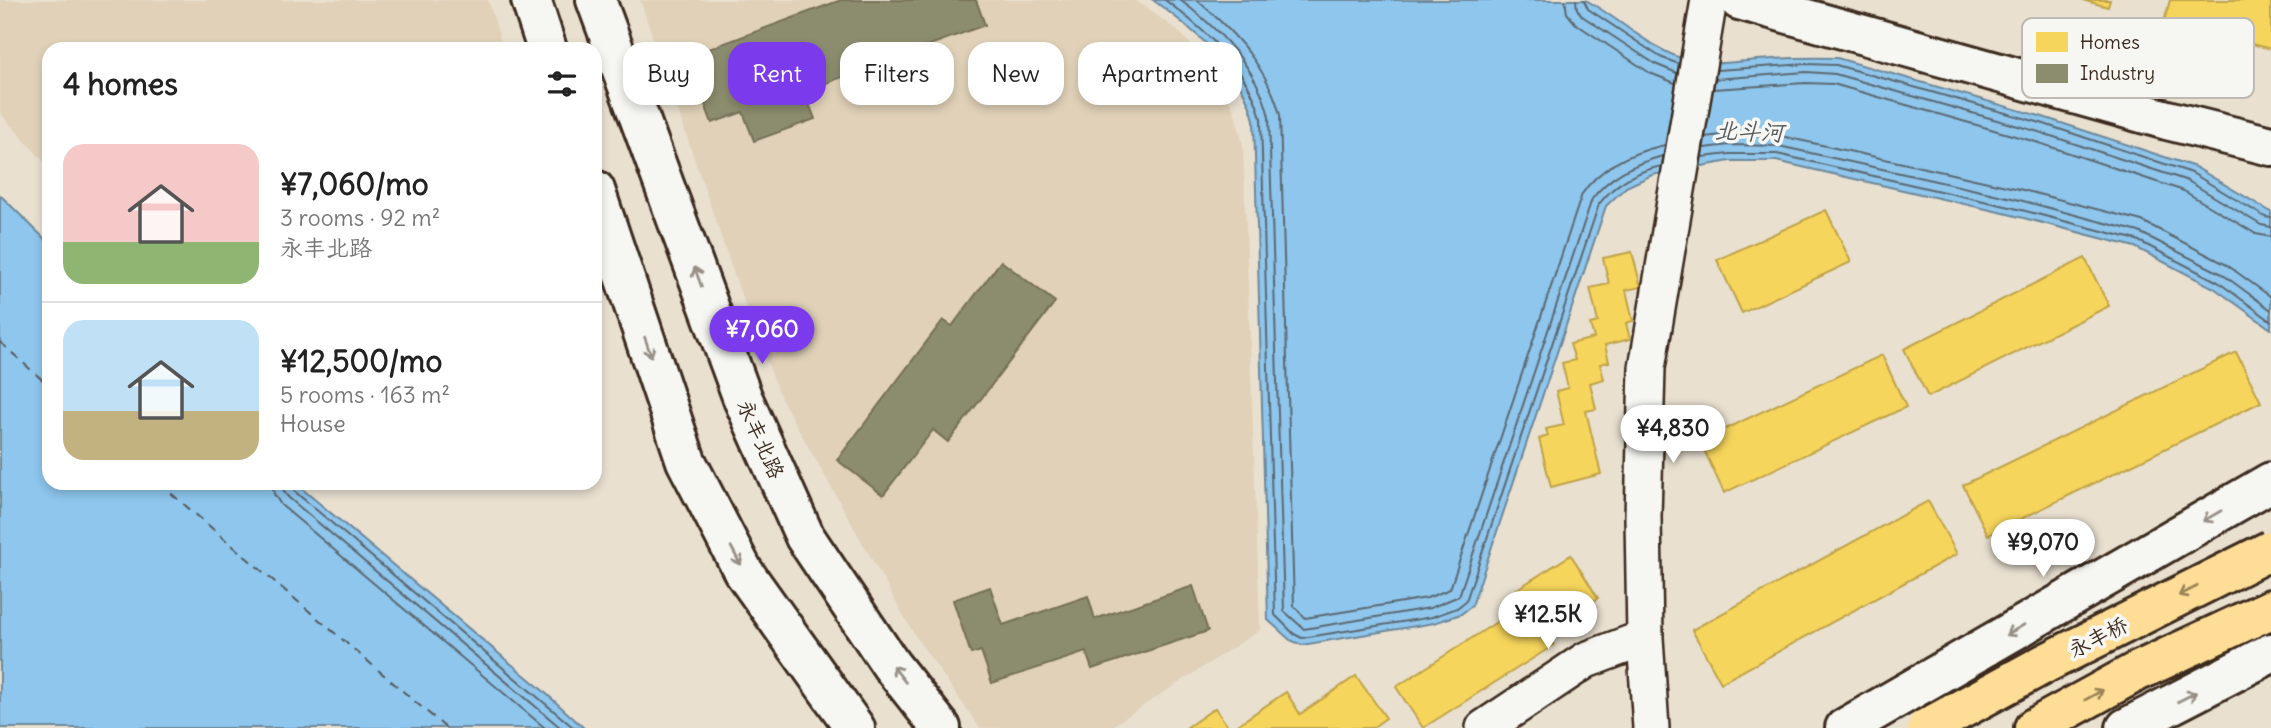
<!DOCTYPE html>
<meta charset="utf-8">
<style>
:root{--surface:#fff;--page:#f6f6f6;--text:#222;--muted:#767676;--line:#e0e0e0;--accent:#7c3aed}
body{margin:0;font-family:Delius,"LXGW WenKai TC",sans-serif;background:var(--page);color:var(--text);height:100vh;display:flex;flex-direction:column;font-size:26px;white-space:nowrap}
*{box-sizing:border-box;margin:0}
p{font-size:23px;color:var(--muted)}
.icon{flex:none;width:38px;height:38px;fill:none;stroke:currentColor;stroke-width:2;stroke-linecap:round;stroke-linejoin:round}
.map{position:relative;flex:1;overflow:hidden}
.side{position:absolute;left:42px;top:42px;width:560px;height:448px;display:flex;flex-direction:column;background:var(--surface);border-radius:21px;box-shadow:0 4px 10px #0003}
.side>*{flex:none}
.guide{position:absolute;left:623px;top:42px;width:665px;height:63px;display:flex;gap:14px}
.price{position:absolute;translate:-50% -60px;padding:0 16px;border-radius:24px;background:#fff;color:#222;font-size:23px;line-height:46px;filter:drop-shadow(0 2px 4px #0008)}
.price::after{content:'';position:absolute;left:50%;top:42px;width:21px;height:16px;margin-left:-10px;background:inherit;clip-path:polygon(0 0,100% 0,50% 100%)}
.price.on{background:var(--accent);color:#fff}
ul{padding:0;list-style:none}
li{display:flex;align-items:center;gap:21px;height:175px;padding:0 21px}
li+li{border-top:2px solid var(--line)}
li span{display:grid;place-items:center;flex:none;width:196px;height:140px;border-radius:21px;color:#555}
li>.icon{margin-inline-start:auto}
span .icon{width:84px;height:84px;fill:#fffc;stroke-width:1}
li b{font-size:30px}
h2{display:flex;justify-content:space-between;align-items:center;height:84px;padding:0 21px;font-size:30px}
.tag{padding:0 24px;border-radius:21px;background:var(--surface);box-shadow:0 4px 10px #0003;font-size:24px;line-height:63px}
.tag.on{background:var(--accent);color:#fff}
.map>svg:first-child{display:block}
.built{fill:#e0d1b8}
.water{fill:#8ec6ed;stroke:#6d889a;stroke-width:2}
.homes{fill:#f6d55c;stroke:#bea249;stroke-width:2}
.industry{fill:#8c8c6e;stroke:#746f56;stroke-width:2}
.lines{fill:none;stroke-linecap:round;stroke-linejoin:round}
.shore{stroke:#5c6871;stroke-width:2}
.ferry{stroke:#54595c;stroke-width:2;stroke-dasharray:9 7;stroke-linecap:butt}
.minor-casing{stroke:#3b2a1e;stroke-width:40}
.tertiary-casing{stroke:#3b2a1e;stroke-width:44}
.secondary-casing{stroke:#3b2a1e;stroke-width:44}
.primary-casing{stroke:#3b2a1e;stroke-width:44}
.minor{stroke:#f6f6f2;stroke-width:35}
.tertiary{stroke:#f6f6f2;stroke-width:38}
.secondary{stroke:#f6f6f2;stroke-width:38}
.primary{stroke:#fede96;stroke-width:38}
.primary-bridge-casing{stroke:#3b2a1e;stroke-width:44;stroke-linecap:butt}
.primary-bridge{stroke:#fede96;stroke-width:38}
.oneway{stroke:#989088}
.oneway2{stroke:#9c845a}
.labels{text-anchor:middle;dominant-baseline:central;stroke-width:7;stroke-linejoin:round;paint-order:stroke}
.street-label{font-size:21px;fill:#3b2a1e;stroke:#f6f6f2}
.water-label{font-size:23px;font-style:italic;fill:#54595c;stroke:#f6f6f2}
.key{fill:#f6f6f2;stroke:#beb9b2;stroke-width:2}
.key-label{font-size:19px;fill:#3b2a1e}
</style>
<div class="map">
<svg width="2271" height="728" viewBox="0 0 2271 728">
<rect width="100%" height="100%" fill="#e9e0d0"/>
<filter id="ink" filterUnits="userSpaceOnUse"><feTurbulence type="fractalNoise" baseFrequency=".0143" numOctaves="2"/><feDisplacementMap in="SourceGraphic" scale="14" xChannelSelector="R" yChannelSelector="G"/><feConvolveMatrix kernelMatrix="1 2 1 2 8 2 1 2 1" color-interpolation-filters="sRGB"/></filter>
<g filter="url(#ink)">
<path class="built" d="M0,0H488L503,49H49V167L0,113Z
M640,0H1135L1177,30L1213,68L1234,110L1243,145L1260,630L1109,728H980L914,634L781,398L738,286Z"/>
<path class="water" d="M1153,0H1586C1618,18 1658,55 1692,61C1714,65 1736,62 1757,60C1784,58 1810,57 1837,58L2043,117L2195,167L2271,212V329L2214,288L2135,247L2008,214L1776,161H1730L1652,175L1626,187L1606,206L1472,606L1461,614L1434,623L1302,645L1290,640L1268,620L1254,120C1241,67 1195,31 1153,0Z
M0,195L49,243V483H295L540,688L584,728H0Z"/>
<path class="homes" d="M2082,0H2110L2108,7Z
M2170,0H2271V49L2164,22Z
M1826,210L1851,262L1742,313L1717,260Z
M1632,252L1641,287L1626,290L1633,321L1626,323L1630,339L1605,345L1609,362L1600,364L1604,379L1590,383L1596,409L1586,411L1601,474L1551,487L1539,439L1548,436L1546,429L1564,425L1556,391L1568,388L1562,363L1575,360L1570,344L1594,338L1590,324L1598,322L1590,288L1609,284L1603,258Z
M2085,258L2109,306L1928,397L1904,349Z
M2236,352L2261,402L1988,535L1963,485Z
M1882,355L1906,407L1724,493L1700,441Z
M1928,501L1957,554L1721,683L1692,630Z
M1571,555L1598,598L1545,632L1554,645L1423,728L1396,687L1523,605L1514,591Z
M1356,676L1386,718L1372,728H1233L1286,692L1300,714Z
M1215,708L1229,728H1186Z"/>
<path class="industry" d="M841,0H976L985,25L804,91L815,119L754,141L743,112L712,123L687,57Z
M1001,261L1055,302L948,442L933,430L883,495L837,460L943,320L952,326Z
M1193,586L1208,631L1092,669L1086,652L992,683L981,651L971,654L953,600L990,587L1003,625L1088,596L1095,619Z"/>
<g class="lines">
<path class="shore" d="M1165,0C1205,30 1248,68 1261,118L1275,615L1294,634L1302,638L1432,617L1457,608L1466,601L1599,204C1615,183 1636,171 1662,166
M1180,0C1219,29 1258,68 1269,117L1284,611L1304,629L1430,608L1459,596L1592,199C1610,175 1635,163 1663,156
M1197,0C1233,31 1268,67 1280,115L1294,606L1305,618L1427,598L1450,589L1582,194C1601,165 1633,152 1665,145
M1565,0L1567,13L1576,24L1650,73L1675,83
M1576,0L1577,9L1582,16L1655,64L1677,73
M1584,0L1588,9L1660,57L1679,64
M1717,70L1806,64L1836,65L2041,123L2192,173L2265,217L2271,218
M1715,79L1806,72L1835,74L2039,132L2188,181L2261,225L2271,227
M1713,89L1806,83L1833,84L2036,142L2184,191L2256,234L2271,237
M1705,137L1730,134L1781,136L2015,188L2142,221L2227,265L2271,297
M1704,148L1730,145L1779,146L2012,198L2139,232L2222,274L2271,310
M1702,157L1730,154H1777L2010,207L2137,240L2218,282L2271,321
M272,483L274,494L281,505L545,728
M283,483L284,492L289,498L561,728
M291,483L294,491L574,728"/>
<path class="ferry" d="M0,342L49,386
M159,483L446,728"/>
<defs>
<path id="minor" d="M1484,728L1586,660L1645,638
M1651,728L1645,638L1643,517L1647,368L1709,0"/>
<path id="tertiary" d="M1739,0L2167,120L2271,146"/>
<path id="secondary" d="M531,0L547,49
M596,0L743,399L805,537L891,665L941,728
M595,190L686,461L743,571L855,728
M1845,728L2271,482
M2126,728L2271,653"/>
<path id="primary" d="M2034,728L2136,672L2271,609"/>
</defs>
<use href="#minor" class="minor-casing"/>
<use href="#tertiary" class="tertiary-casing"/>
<use href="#secondary" class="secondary-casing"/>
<use href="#primary" class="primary-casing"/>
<use href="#minor" class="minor"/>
<use href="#tertiary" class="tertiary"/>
<use href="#secondary" class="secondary"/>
<use href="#primary" class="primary"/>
<defs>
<path id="primary-bridge" d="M1927,728L2046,663L2271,550"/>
</defs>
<use href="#primary-bridge" class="primary-bridge-casing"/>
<use href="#primary-bridge" class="primary-bridge"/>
</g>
<defs><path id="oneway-shaft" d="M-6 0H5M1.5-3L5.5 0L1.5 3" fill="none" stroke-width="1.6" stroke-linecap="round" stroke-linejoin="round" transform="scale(1.75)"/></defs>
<g class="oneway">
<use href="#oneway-shaft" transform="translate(698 277) rotate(-110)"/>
<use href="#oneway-shaft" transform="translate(648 347) rotate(71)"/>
<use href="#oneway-shaft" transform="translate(2212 516) rotate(150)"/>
<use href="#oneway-shaft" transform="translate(736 556) rotate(62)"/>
<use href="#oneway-shaft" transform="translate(2015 630) rotate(150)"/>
<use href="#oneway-shaft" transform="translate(899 674) rotate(-128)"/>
<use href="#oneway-shaft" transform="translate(2187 697) rotate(-27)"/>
</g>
<g class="oneway2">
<use href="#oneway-shaft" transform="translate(2188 591) rotate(153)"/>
<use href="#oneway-shaft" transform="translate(2094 695) rotate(-29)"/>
</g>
</g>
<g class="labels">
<g class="street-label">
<text transform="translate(761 439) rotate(66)">永丰北路</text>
<text transform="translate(2098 637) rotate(-27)">永丰桥</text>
</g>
<g class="water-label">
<text transform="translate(1749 131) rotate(2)">北斗河</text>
</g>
</g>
<rect x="2022" y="18" width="232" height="80" rx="10" class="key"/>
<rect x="2036" y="32" width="32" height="20" fill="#f6d55c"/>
<rect x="2036" y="64" width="32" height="19" fill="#8c8c6e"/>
<g class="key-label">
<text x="2080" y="49">Homes</text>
<text x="2080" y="80">Industry</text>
</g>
</svg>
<b class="price on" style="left:762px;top:366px">¥7,060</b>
<b class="price" style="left:1673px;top:465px">¥4,830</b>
<b class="price" style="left:2043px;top:579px">¥9,070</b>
<b class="price" style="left:1548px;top:651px">¥12.5K</b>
<div class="guide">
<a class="tag">Buy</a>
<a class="tag on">Rent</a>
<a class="tag">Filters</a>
<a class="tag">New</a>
<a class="tag">Apartment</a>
</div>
<section class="side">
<h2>4 homes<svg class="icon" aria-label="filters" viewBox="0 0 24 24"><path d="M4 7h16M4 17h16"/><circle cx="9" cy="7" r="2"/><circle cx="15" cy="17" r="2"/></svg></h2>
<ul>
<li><span style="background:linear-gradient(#f6c9c9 70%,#8fb573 0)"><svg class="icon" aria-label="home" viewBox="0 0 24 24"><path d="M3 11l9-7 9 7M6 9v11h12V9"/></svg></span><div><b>¥7,060/mo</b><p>3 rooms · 92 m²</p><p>永丰北路</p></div></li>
<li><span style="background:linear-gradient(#bfe0f5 65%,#c2b280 0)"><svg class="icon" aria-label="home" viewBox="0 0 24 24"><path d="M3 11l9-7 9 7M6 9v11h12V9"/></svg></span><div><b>¥12,500/mo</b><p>5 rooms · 163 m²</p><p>House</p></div></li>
</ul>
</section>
</div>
